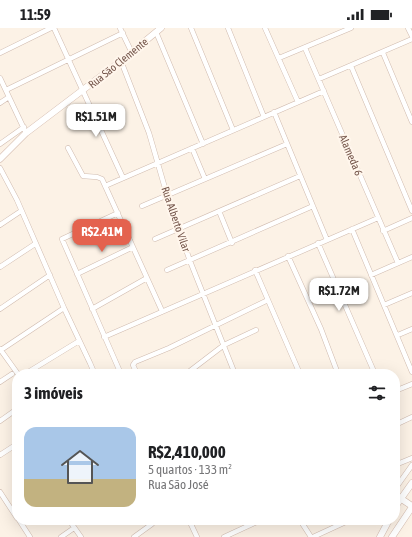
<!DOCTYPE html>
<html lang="pt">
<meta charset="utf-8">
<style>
:root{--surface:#fff;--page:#f2f2f2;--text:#202124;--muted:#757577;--line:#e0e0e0;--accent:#e4624e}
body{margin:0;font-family:"Asap Condensed",sans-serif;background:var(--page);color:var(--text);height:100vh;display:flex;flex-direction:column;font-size:15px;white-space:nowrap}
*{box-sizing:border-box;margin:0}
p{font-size:13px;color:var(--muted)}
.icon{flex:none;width:22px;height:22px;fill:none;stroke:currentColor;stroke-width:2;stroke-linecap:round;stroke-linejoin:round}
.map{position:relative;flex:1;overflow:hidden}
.details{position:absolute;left:12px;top:341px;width:388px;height:156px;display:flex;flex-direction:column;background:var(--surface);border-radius:16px;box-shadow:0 4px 16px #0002}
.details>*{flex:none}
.price{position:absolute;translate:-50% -34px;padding:0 9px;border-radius:8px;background:#fff;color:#222;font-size:13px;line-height:26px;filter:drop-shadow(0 1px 2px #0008)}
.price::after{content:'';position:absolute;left:50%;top:24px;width:12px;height:9px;margin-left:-6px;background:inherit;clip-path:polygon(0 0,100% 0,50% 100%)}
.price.active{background:var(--accent);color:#fff}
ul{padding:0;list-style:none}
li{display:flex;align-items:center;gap:12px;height:100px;padding:0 12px}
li+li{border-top:1px solid var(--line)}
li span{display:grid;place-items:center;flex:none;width:112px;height:80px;border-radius:12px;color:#555}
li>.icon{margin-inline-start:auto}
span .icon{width:48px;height:48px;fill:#fffc;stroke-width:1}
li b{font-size:17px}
h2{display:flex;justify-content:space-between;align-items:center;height:48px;padding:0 12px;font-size:17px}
.status{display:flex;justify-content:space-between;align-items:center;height:28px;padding:0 20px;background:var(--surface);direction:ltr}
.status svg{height:11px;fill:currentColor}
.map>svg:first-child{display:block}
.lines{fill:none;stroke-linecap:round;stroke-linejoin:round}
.minor-casing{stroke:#d0bbaf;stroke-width:5.5}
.secondary-casing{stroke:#d3baad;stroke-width:7}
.minor{stroke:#fff;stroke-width:4.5}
.secondary{stroke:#fff;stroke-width:6}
.labels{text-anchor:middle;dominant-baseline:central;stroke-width:4;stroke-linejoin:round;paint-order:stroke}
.street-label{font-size:11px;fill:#75564b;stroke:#fff6ec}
</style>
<div class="status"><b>11:59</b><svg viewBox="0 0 49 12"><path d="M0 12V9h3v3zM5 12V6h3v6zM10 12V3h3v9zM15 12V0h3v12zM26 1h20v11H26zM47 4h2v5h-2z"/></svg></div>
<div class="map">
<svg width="412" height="509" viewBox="0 0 412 509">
<rect width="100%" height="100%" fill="#fcf2e6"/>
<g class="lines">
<defs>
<path id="minor" d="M54,0L123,150
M120,0L132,25
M191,0L233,102
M228,0L264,89
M265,0L298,74
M408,0L412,8
M156,4L203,116
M305,20L398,235
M0,25L51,0
M383,25L412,94
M279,30L351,0
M121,33L149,105L167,167L190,233L235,346
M351,38L412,183
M0,50L26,105
M319,51L412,11
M6,62L123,5
M0,75L9,69
M274,84L327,212
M0,116L24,99
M68,120L83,148L97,149L102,151L162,283
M192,120L205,151
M0,140L17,172L64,280L1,322
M105,158L324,63
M142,178L287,116
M219,183L232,215
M118,185L62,211L121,346
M0,197L21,183
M352,201L412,344
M383,203L412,190
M155,211L300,148
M318,215L375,346
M288,228L321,301L338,346
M0,239L35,216
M167,242L313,178
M255,242L300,346
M77,246L133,219
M371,247L412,229
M384,277L412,265
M64,280L90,335L93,342L91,346
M0,281L50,247
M92,281L147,250
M398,307L412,301
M104,309L378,190
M0,321L18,346
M25,346L79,313
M137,346L133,337L135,334L169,320L268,272
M186,346L224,317L256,302
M0,354L12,346
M395,363L412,356
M0,393L17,381
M395,397L412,389
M0,427L17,416
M395,437L412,430
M395,461L412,437
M0,464L17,490
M19,492L30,509
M69,492L81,509
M189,492L197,509
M300,492L311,509
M61,509L74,500
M134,509L152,496
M224,509L261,492
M313,509L350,492"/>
<path id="secondary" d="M0,131L26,105L121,33L161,0
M400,470L412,478
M395,479L412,455
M380,509L389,492
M392,509L412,479"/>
</defs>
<use href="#minor" class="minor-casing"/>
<use href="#secondary" class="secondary-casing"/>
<use href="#minor" class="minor"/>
<use href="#secondary" class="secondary"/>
</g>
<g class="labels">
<g class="street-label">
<text transform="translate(118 35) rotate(-39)">Rua São Clemente</text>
<text transform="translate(351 127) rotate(67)">Alameda 6</text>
<text transform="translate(176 191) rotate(71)">Rua Alberto Vilar</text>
</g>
</g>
</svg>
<b class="price" style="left:96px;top:110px">R$1.51M</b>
<b class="price active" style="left:102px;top:225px">R$2.41M</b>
<b class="price" style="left:339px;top:284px">R$1.72M</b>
<section class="details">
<h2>3 imóveis<svg class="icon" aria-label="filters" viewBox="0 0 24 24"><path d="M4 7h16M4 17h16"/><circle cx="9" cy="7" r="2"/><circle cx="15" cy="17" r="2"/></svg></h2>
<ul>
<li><span style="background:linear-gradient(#a9c7e8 65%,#c2b280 0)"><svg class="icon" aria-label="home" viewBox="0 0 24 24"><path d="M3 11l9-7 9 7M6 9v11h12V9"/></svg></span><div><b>R$2,410,000</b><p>5 quartos · 133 m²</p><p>Rua São José</p></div></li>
</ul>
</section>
</div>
